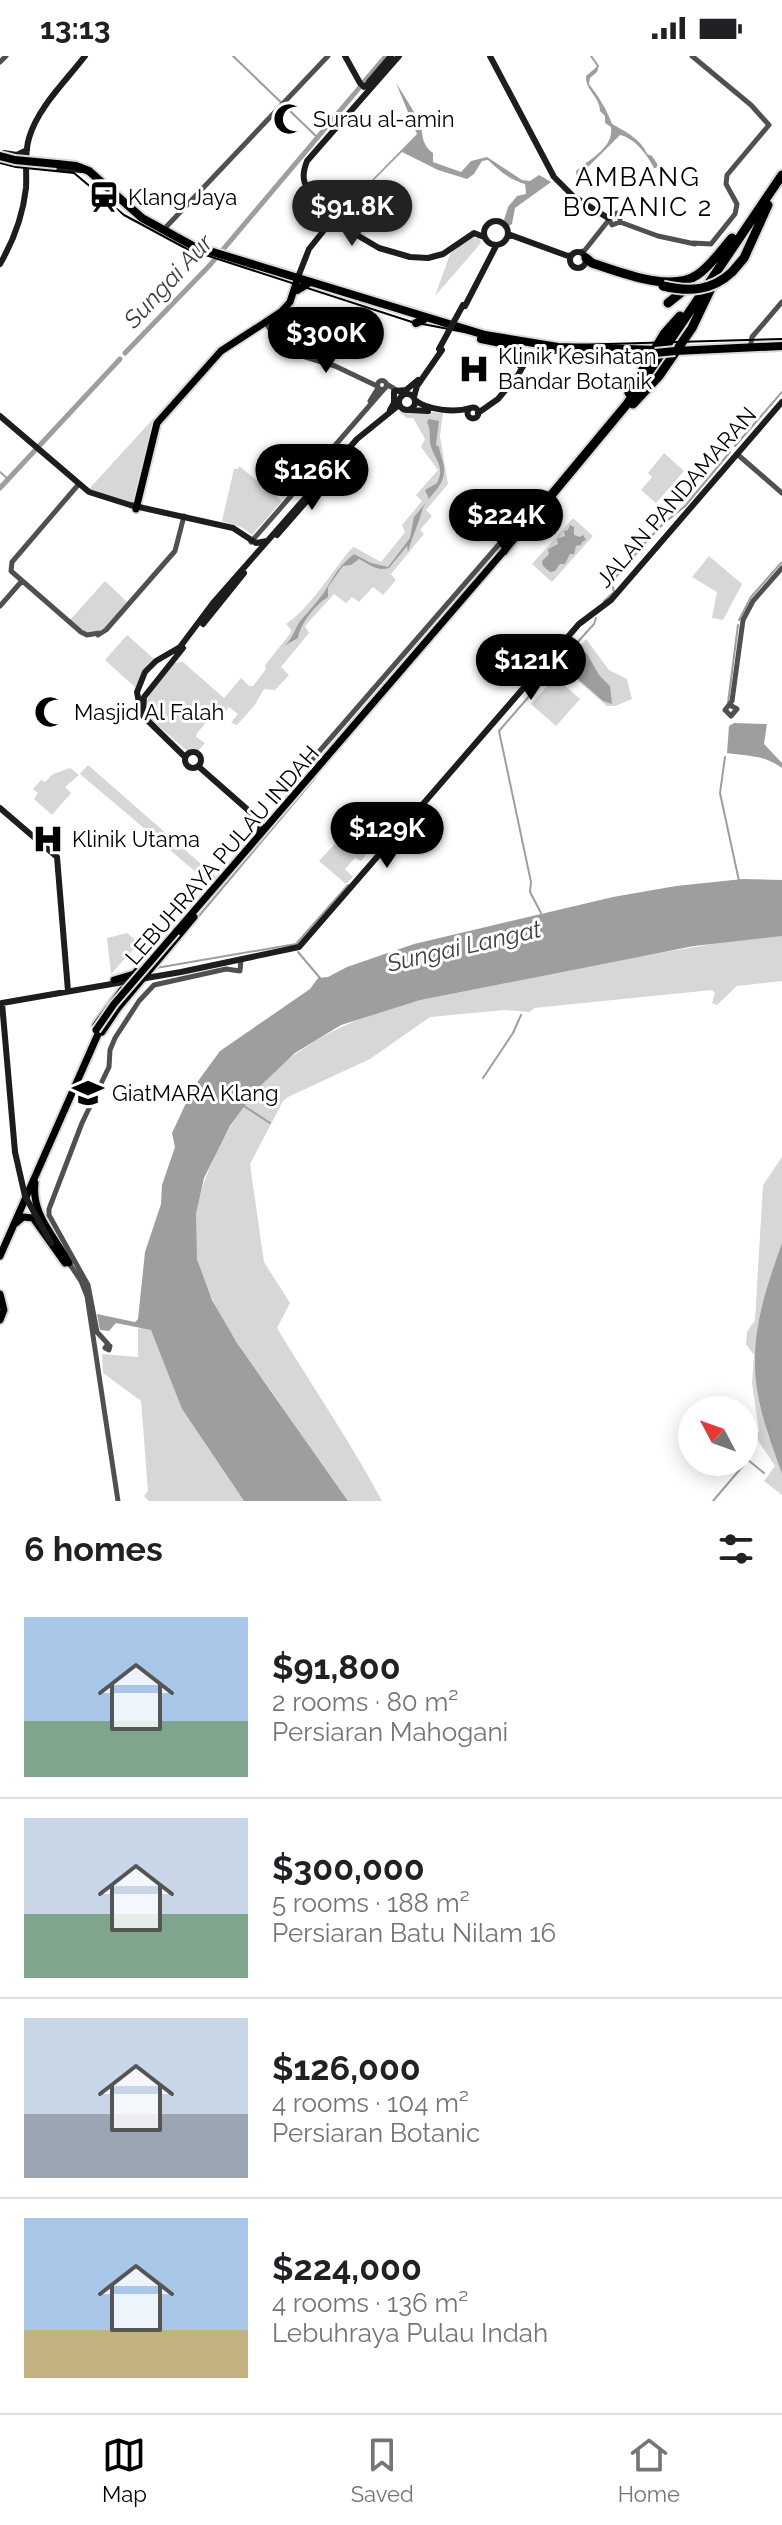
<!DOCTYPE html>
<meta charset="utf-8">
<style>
:root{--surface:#fff;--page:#f2f2f2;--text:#202124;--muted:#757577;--line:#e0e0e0;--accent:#000}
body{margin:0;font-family:Raleway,sans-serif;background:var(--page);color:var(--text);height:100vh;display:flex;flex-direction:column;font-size:30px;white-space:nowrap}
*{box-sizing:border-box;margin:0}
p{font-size:26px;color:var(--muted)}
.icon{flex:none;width:44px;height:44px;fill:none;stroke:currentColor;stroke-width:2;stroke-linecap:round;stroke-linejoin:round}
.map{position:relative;height:1445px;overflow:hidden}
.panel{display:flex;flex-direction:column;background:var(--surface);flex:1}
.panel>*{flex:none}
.needle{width:52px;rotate:311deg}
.tools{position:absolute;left:678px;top:1340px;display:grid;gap:16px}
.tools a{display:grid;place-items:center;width:80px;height:80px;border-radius:50%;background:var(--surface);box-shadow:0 4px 20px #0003;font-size:40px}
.price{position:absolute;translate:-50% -68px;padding:0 18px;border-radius:28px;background:var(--accent);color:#fff;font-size:26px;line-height:52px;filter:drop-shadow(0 2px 4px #0008)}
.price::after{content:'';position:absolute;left:50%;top:48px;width:24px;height:18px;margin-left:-12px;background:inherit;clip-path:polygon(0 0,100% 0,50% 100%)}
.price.active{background:#222;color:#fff}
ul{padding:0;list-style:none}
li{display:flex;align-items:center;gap:24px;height:200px;padding:0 24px}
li+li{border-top:2px solid var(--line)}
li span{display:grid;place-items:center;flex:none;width:224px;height:160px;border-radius:0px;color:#555}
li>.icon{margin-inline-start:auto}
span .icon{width:96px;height:96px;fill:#fffc;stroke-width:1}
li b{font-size:34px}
h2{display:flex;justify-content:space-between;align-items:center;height:96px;padding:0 24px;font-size:34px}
.status{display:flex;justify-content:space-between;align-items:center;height:56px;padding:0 40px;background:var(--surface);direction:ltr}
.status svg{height:22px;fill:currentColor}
.tabs{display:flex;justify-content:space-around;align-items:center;height:112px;border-top:2px solid var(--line);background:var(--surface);font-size:22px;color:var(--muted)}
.tabs a{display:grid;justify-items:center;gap:4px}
.tabs .active{color:var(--accent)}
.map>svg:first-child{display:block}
.green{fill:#d7d7d7}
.water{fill:#9e9e9e}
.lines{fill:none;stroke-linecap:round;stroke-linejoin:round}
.stream{stroke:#9e9e9e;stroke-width:2}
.river{stroke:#9e9e9e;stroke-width:5}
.primary-casing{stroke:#dbdbdb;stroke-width:11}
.trunk-casing{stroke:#dbdbdb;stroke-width:12}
.motorway-casing{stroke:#dbdbdb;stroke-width:13}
.tertiary{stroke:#505050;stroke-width:5}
.secondary{stroke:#1d1d1d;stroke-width:6}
.primary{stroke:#000;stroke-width:7}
.trunk{stroke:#000;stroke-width:8}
.motorway{stroke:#000;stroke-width:9}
.tram{stroke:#000;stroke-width:2}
.primary-bridge-casing{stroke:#dbdbdb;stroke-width:11;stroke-linecap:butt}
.trunk-bridge-casing{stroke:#dbdbdb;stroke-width:12;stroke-linecap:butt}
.motorway-bridge-casing{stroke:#dbdbdb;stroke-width:13;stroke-linecap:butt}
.secondary-bridge{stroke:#1d1d1d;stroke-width:6}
.primary-bridge{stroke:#000;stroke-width:7}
.trunk-bridge{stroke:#000;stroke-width:8}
.motorway-bridge{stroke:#000;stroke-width:9}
.labels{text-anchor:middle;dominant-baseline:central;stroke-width:6;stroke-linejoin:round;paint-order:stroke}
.poi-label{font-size:22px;fill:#000;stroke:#fff;text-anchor:start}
.street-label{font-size:22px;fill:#000;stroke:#fff}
.water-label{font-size:24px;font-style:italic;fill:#3f3f3f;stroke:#fff}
.quarter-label{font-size:26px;letter-spacing:2px;fill:#000;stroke:#fff}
</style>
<div class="status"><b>13:13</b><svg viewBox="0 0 49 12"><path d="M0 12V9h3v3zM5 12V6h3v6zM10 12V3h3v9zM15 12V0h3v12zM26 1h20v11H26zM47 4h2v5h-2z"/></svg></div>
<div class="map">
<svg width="782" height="1445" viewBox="0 0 782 1445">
<rect width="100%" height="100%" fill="#fff"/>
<path class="green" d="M470,181L479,182L481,187L435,240L450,198Z
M164,351L166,353L151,373L134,448L98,438L89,433Z
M405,354L443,357L440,380L448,428L426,454L432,460L420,474L424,478L391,518L396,524L383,539L373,531L359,546L352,541L346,547L334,538L305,570L309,577L281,611L289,619L275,634L264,633L254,650L237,669L231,667L238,658L229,651L223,658L217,654L197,677L196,681L205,687L199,694L187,695L148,661C140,640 161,623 173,607L183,606L224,642L241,622L249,630H253L266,613L265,609L290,578L291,574L286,568C308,554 332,516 350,494L354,491L381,506L405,476L402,469L422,445L416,439L438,414L421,391L425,383L413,362H407L399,356Z
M664,397L684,415L656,447L641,434L652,421L648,417Z
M239,410L282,445L252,479L243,472L222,465L234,413H238Z
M573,462L593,480L552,526L532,508Z
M709,500L742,528L723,564L712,562L717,536L692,521Z
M105,525L127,546L104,573L87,577L70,564Z
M127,579L154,603L145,613L136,632L105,604Z
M586,583L609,614L627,623L632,643L615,650H607L562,611Z
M555,621L580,643L556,670L531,648Z
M88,709L216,821L210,828L80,718Z
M70,712L79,719L65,731L71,737L52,759L34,743L38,737L33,733L41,724L45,726L53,718Z
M343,779L366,799L361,805L355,802L345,813L353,821L346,828L319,805Z
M127,877L139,887L111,918L107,882Z
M775,879L782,880V925L737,930L717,949L712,947L715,937L712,934L534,952L530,956L504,954L430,961L370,1003L288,1041L283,1045L250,1108L264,1206L290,1247L277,1272C312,1330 350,1385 382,1445H348C323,1409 297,1373 272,1336C243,1296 211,1254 198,1205C188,1167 201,1128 218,1094C236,1057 262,1021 297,997C370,945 468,932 554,916C628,902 701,889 775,879Z
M782,1101V1187L758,1269L755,1305L767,1376L782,1418V1439L764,1425L775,1410L755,1380L759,1375L752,1327L754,1299L746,1288L747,1276L755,1264L763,1129Z
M144,1271L151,1274L155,1280L182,1353L244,1445H149L144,1440L148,1435L141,1345L103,1317L102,1298L138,1301V1273Z"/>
<path class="water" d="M599,9L597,16L590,22L589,28C599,41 607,54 612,68C625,75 642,84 647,98L652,100L658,109L656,112H654C648,100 635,82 620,79L577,122L576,115C589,103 614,92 611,71L605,67V60L600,55C600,41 585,34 586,20Z
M396,27C398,30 420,64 421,70C423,81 422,89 433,97V106L461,116L471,105L487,101L522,124L530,125L539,119L551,126L515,152L512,168L509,170L504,164L508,151L517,140L526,138L525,128C508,123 500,115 488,104L482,105L474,118L467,123L438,114L402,96L363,135L357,150L348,153L347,148L351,141L359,137L417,78Z
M429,363L439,365L436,389L439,391C440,399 445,408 444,416C443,433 426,441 422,455C418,469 412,481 408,496L407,490L389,512C377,516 369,508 359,503L351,509L343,510L328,531V541C315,549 300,568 298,582L284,590C294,582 294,573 301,564C309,555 319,544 325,535C334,520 338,511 354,498L371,507L388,511L410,482L414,461L429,443L425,434L437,427C445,411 436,405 431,391C428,382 432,376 427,366Z
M570,469L574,471V479L580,481L583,479L586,484L582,486L581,489L576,490L574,498H570L565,508H560L555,515L550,516L543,510L542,505L549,498L548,493L558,488L557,483L565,480L564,475L568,474Z
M586,596L599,619L610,630L612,648L603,645L569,615L574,600L578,601Z
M734,667L767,668L764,688L782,707V712C765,699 747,700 727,697L729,670Z
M743,823L782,824V880L694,890L420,944L341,969L295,997L256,1034L230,1070L204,1122L196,1158L197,1203L212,1244L237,1287L348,1445H244L182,1353L151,1274L116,1267L109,1275L100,1274L97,1258L135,1266L138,1263L145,1196L161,1148L162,1129L175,1091L172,1077L193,1032L220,995L310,933L318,922L328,921L347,911L414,888L613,841L676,830Z
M782,1187V1418C769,1382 754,1342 755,1303C755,1263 769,1224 782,1187Z"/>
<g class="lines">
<path class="stream" d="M233,0L317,81
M591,0L598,10
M735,390L782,336
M0,416L8,423
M642,490L663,468L685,450L730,396
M613,528V524L640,493
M604,545L614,536L613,531
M739,564L751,541L781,507
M556,610L594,568L596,562
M728,647L738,569
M725,701L720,737L739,825
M541,857L530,836L531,826L499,675L552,614
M188,873L315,722
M298,896L320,922
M156,912L296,888L348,829
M483,1022L513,977L521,959
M244,1050L270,1067
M713,1445L748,1404L764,1417"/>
<path class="river" d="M363,27L386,0
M125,297L210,209L360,31
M0,432L120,303"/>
<defs>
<path id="primary" d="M136,453L157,367L221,295L281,256L290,246L298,221
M176,876L534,460
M114,924L134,918L147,905
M96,969L122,934
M102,976L118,952L194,861
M35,1127C31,1159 55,1180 69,1207
M16,1167L23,1161L33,1162L65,1207
M0,1200L102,969
M0,1238L4,1254L0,1264"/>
<path id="trunk" d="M57,108L76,110L89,115L142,162L193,190L485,279L558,291L660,294
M297,234L307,228
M416,267L423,264
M481,283L515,290
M675,295L782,290"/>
<path id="motorway" d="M586,202L592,207C620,216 671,237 697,219C711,210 721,194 732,182
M732,216L744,202L768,149
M668,247L688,231
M629,337L664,278L680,260
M633,348L659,320L692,272L713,228
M534,460L627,348L782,119"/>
</defs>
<use href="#primary" class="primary-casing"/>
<use href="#trunk" class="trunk-casing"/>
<use href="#motorway" class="motorway-casing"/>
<path class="tertiary" d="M692,0L751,49L769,69L727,119L726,128L737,148L735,158L711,188L693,187
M0,6L6,0
M620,166V161L617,157L608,161L612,169L620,166L658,180L695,188
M167,170L328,0
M580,196L585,194L608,165
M266,267L278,286L289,296L335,310L377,330
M751,287L752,281L782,246
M377.5 329a4.5 4.5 0 1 1 9 0a4.5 4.5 0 1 1-9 0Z
M388,329L403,338
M370,345L378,332
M737,398L782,437
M78,429L12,506L11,515L81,576L87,579L99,577
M521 452a4 4 0 1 1 8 0a4 4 0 1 1-8 0Z
M251,486L384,333
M0,550L21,526
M98,579L106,574L175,495L184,460
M730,649L737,653L731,660L725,654L732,645L743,564L753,545L782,512
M310,706L527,456
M69,1207L81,1225L87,1240L118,1445
M108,1288L97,1276L88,1229L49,1159V1153L82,1067L109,1011L110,994L115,982L139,945L154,929L226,913L240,915L241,903
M107,1289L110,1290L109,1294L105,1292Z"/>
<path class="secondary" d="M345,0L360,27
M490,0L554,121L573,140L608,162
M369,26L391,0
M360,27L364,31L373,24
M4,97L17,99L27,94
M0,104L14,108L81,114
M329 163a7 7 0 1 1 14 0a7 7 0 1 1-14 0Z
M329,159C322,135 294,138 307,105L399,0
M484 177a12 12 0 1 1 24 0a12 12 0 1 1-24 0Z
M340,169L379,192L410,201L428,202L443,198L474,177L484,181
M508,178L568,200L572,199
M570 204a8 8 0 1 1 16 0a8 8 0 1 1-16 0Z
M0,208C14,184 23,159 26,132C27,115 24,98 29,82C38,51 66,25 85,0
M298,221L309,193L329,168
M465,250L496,190
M510,291L521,298L519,309
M395,335L406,334L418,324
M399 346a8 8 0 1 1 16 0a8 8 0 1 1-16 0Z
M414,341L417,330L442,294
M415,344C427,354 455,357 470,352
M467.5 357a5.5 5.5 0 1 1 11 0a5.5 5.5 0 1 1-11 0Z
M390,354L394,347V336
M410,354L428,355
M478,357L498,343L518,319L529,300L539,295H555
M0,360L89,436L130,449L233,472L256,487L267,485
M277,479L333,415
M203,568L244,517
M143,655L144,641L183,592
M185 704a8 8 0 1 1 16 0a8 8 0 1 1-16 0Z
M185,701L141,658L137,636L145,616L156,605L180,591L213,547L357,383L399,349
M198,710L257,762L261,768L259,779
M0,752L57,801L68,935
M2,947L181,916L299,891L579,568L611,544L782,346
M2,947L15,1096"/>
<use href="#primary" class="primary"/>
<use href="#trunk" class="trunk"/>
<use href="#motorway" class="motorway"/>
<path class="tram" d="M0,107L16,111L74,117L124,159L187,193L412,266L538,290L782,283"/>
<defs>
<path id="primary-bridge" d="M96,974L114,948L176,876"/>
<path id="trunk-bridge" d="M0,100L15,104L57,108
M655,297L675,295"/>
<path id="motorway-bridge" d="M663,230C689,236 712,235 732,216"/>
</defs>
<use href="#primary-bridge" class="primary-bridge-casing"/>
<use href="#trunk-bridge" class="trunk-bridge-casing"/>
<use href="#motorway-bridge" class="motorway-bridge-casing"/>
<path class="secondary-bridge" d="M439,293L463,249
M15,1096L25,1140L51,1187"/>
<use href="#primary-bridge" class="primary-bridge"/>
<use href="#trunk-bridge" class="trunk-bridge"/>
<use href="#motorway-bridge" class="motorway-bridge"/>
</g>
<defs>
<symbol id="mosque-bare" viewBox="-9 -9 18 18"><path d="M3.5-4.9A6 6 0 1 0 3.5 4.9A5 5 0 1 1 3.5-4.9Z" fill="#000" stroke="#fff" stroke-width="2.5" paint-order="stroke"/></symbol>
<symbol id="station-bare" viewBox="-9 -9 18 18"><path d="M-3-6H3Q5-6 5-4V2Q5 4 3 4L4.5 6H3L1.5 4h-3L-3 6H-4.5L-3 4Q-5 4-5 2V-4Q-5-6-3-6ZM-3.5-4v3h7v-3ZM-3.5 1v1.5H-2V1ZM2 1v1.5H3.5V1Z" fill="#000" stroke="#fff" stroke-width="2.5" paint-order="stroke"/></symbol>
<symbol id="hospital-bare" viewBox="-9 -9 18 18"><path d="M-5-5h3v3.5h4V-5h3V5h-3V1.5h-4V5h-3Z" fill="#000" stroke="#fff" stroke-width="2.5" paint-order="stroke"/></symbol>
<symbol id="university-bare" viewBox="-9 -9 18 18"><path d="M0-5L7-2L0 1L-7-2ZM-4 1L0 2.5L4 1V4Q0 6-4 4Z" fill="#000" stroke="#fff" stroke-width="2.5" paint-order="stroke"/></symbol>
</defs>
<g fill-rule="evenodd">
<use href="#mosque-bare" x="267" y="41" width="44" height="44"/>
<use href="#station-bare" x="82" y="119" width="44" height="44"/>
<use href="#hospital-bare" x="452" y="291" width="44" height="44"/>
<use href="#mosque-bare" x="28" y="634" width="44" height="44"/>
<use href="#hospital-bare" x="26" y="761" width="44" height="44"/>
<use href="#university-bare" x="66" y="1015" width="44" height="44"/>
</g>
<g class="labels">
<g class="poi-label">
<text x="313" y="63">Surau al-amin</text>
<text x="128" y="141">Klang Jaya</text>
<text x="498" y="300">Klinik Kesihatan<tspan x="498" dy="25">Bandar Botanik</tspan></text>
<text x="74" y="656">Masjid Al Falah</text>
<text x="72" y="783">Klinik Utama</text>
<text x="112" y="1037">GiatMARA Klang</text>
</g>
<g class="street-label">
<text transform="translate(676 441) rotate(-49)">JALAN PANDAMARAN</text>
<text transform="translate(222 799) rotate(-49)">LEBUHRAYA PULAU INDAH</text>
</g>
<g class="water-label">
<text transform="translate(168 225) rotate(-47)">Sungai Aur</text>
<text transform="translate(464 890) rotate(-13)">Sungai Langat</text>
</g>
<g class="quarter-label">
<text x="638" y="121">AMBANG<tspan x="638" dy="30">BOTANIC 2</tspan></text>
</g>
</g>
</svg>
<div class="tools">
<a><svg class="needle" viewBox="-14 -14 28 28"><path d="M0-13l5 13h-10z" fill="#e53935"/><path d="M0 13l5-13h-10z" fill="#757577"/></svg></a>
</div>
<b class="price active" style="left:352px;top:192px">$91.8K</b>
<b class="price" style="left:326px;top:319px">$300K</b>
<b class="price" style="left:312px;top:456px">$126K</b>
<b class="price" style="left:506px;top:501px">$224K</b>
<b class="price" style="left:531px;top:646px">$121K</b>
<b class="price" style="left:387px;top:814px">$129K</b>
</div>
<section class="panel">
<h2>6 homes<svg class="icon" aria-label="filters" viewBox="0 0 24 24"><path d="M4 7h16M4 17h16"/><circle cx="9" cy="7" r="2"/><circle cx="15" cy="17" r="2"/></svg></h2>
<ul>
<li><span style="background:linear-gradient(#a9c7e8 65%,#7fa58c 0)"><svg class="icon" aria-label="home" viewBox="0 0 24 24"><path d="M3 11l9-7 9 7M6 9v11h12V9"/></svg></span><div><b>$91,800</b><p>2 rooms · 80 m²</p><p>Persiaran Mahogani</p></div></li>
<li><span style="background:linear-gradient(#c9d6e8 60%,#7fa58c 0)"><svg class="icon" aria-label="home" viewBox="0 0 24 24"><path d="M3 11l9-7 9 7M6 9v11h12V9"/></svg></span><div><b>$300,000</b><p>5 rooms · 188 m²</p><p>Persiaran Batu Nilam 16</p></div></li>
<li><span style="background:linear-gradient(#c9d6e8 60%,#9aa5b1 0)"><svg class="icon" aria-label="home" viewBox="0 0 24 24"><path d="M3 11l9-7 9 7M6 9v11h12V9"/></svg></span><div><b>$126,000</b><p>4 rooms · 104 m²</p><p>Persiaran Botanic</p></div></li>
<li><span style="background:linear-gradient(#a9c7e8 70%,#c2b280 0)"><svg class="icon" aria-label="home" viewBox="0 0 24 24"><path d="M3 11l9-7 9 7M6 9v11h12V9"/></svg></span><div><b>$224,000</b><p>4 rooms · 136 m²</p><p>Lebuhraya Pulau Indah</p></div></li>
</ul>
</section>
<nav class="tabs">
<a class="active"><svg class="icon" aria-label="map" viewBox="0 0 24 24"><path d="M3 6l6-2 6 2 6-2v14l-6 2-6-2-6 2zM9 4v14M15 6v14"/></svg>Map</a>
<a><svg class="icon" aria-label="saved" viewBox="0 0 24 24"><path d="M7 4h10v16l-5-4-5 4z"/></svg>Saved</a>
<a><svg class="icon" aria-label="home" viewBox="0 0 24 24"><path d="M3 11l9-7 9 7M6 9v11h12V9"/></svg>Home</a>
</nav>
